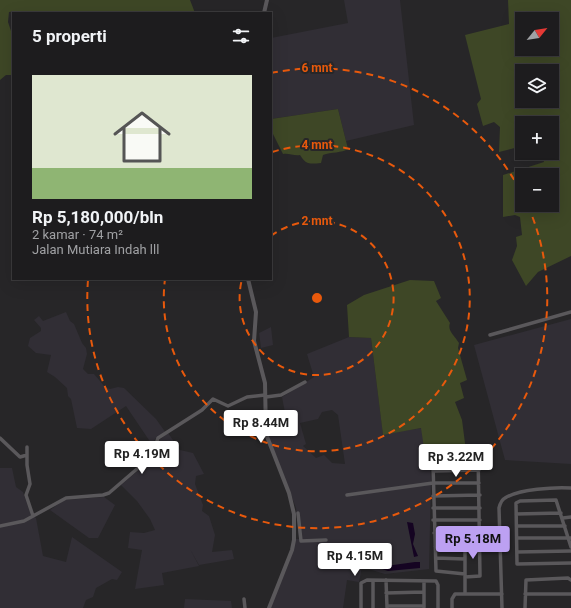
<!DOCTYPE html>
<html lang="id">
<meta charset="utf-8">
<style>
:root{--surface:#1d1c1e;--page:#2a292b;--text:#f1f3f6;--muted:#a0a1a4;--line:#3b3a3c;--accent:#bca0f2}
body{margin:0;font-family:Roboto,sans-serif;background:var(--page);color:var(--text);height:100vh;display:flex;flex-direction:column;font-size:15px;white-space:nowrap}
*{box-sizing:border-box;margin:0}
p{font-size:13px;color:var(--muted)}
.icon{flex:none;width:22px;height:22px;fill:none;stroke:currentColor;stroke-width:2;stroke-linecap:round;stroke-linejoin:round}
.map{position:relative;flex:1;overflow:hidden}
.details{position:absolute;left:12px;top:12px;width:260px;height:268px;display:flex;flex-direction:column;background:var(--surface);border-radius:0px;box-shadow:0 4px 16px #0002,0 0 0 1px var(--line)}
.details>*{flex:none}
.needle{width:26px;rotate:60deg}
.controls{position:absolute;left:515px;top:12px;display:grid;gap:8px}
.controls a{display:grid;place-items:center;width:44px;height:44px;border-radius:0px;background:var(--surface);box-shadow:0 4px 16px #0002,0 0 0 1px var(--line);font-size:20px}
.price{position:absolute;translate:-50% -34px;padding:0 9px;border-radius:4px;background:#fff;color:#222;font-size:13px;line-height:26px;filter:drop-shadow(0 1px 2px #0008)}
.price::after{content:'';position:absolute;left:50%;top:24px;width:12px;height:9px;margin-left:-6px;background:inherit;clip-path:polygon(0 0,100% 0,50% 100%)}
.price.selected{background:var(--accent);color:#111}
ul{padding:0;list-style:none}
li{display:grid;align-content:center;gap:8px;height:212px;padding:0 20px}
li+li{border-top:1px solid var(--line)}
li span{display:grid;place-items:center;height:124px;border-radius:0px;color:#555}
li>.icon{margin-inline-start:auto}
span .icon{width:72px;height:72px;fill:#fffc;stroke-width:1}
li b{font-size:17px}
h2{display:flex;justify-content:space-between;align-items:center;height:48px;padding:0 20px;font-size:17px}
.map>svg:first-child{display:block}
.built{fill:#312e35;fill-rule:evenodd}
.green{fill:#3e4726;fill-rule:evenodd}
.water{fill:#150422}
.lines{fill:none;stroke-linecap:round;stroke-linejoin:round}
.minor{stroke:#5a585b;stroke-width:3.5}
.tertiary{stroke:#5a585b;stroke-width:4}
.ring{fill:none;stroke:#e8590c;stroke-width:2;stroke-dasharray:7 5}
.centre{fill:#e8590c;stroke:#272628;stroke-width:2}
.ring-label{font-size:12px;text-anchor:middle;font-weight:bold;fill:#e8590c;stroke:#272628;stroke-width:4;stroke-linejoin:round;paint-order:stroke}
</style>
<div class="map">
<svg width="571" height="608" viewBox="0 0 571 608">
<rect width="100%" height="100%" fill="#272628"/>
<path class="built" d="M344,0H400L414,125L346,141L338,109L271,119V38L348,23Z
M66,312L70,321L74,324L82,343L86,348L87,354L83,369L88,374H94L105,387L110,389L118,387L124,388L156,419L166,433L155,439L153,446L126,406L91,429L77,428L71,399L68,396L67,388L55,377L47,372L51,355L36,353L28,346L30,338L41,331V328L34,320L39,316L43,321Z
M571,319V464L505,460L474,345Z
M271,327L273,345L261,348L259,333Z
M349,337L371,338L383,434L422,428L432,448V458L430,461L431,481L429,569L385,574L362,567L359,582L347,580L343,608H270L289,563L295,539H299L296,508L269,437L267,421L286,418L282,397L314,377L307,354ZM332,410L338,415L345,464L332,463L324,455L316,458L303,446L306,444L300,423L318,419L322,412Z
M168,433L180,450L193,453L204,474L196,476L195,484L203,505L202,511L209,516L215,535L212,552L232,550L234,559L199,565L190,549L199,566L162,573L164,585L135,589L142,550L128,548L130,532L144,533L155,530L150,519L137,501L121,485L152,459L159,440Z
M0,468H12L16,487L23,492L31,515L36,518L43,556L66,562L72,537L122,572L117,580L112,579L96,588L93,597L86,600L83,608H0Z
M104,497L115,505L98,538H89L50,510L64,500Z
M185,599L231,601L232,608H184Z"/>
<path class="green" d="M0,0H190L195,13H31L18,11L9,12L8,22L13,37V75H6L0,80Z
M508,0H571V256L538,272L526,286L512,260L517,246L516,237L522,235L520,217L515,215L503,217V175L544,162L541,153H552V123H522V146L499,152L500,127L494,122L483,126L477,104L481,99L465,35L509,24ZM522,19H552V49H522ZM522,71H552V101H522ZM522,175H552V205H522Z
M338,109L348,149C342,153 331,152 323,155L321,163C310,164 306,165 300,155C294,156 289,153 283,154L271,130V119Z
M410,280L434,281L441,298L436,301L450,323C447,331 455,336 459,343L458,348L467,380L460,383L464,398L455,402L462,420L466,451L424,448L421,428L383,435L371,338L349,337L347,305L364,295Z"/>
<path class="water" d="M407,522L413,523L415,534L413,544L418,556L414,557Z
M415,562H420V568L388,571L382,569L386,566Z"/>
<g class="lines">
<path class="minor" d="M490,335L571,312
M266,397L281,395L305,382
M0,438L20,457L27,455
M27,447V465L30,484L26,495L33,516
M433,471L479,470
M347,495L433,483H479
M433,496L480,495
M433,508H480
M298,513L301,541L326,540
M516,514L561,513
M563,518L571,517
M433,520H480
M0,526L24,521L66,498L103,495L109,493L152,456L158,438L202,410L213,399L228,406L247,397L265,395
M517,526H565
M434,533H480
M517,538H571
M435,546H480
M465,546V574
M571,547L556,500L520,501L516,503L517,564L571,563
M517,552L571,551
M436,558L465,559
M465,577L480,576L478,452
M386,580L387,607
M373,581V608
M424,581V607
M386,593L424,592
M465,594V574L436,571L433,464L437,459L479,458
M525,594H571
M244,599L245,608
M387,606H424
M361,608V583L367,580L436,581L438,585V608
M452,608V599L455,594H502
M502,608L499,508C500,504 501,500 505,498C519,489 555,487 571,488
M525,608L526,580L568,578L571,580"/>
<path class="tertiary" d="M264,13L267,0
M248,279L256,312L254,341L265,383L266,434L289,493L294,514V540L292,550L269,608"/>
</g>
<g class="ring">
<path d="M271 236A77 77 0 1 1 242 279"/>
<path d="M272 152A153 153 0 1 1 165 279"/>
<path d="M271 73A230 230 0 0 1 522 194M528 206A230 230 0 1 1 88 280"/>
</g>
<circle cx="317" cy="298" r="6" class="centre"/>
<g class="ring-label">
<text x="317" y="72">6 mnt</text>
<text x="317" y="149">4 mnt</text>
<text x="317" y="225">2 mnt</text>
</g>
</svg>
<div class="controls">
<a><svg class="needle" viewBox="-14 -14 28 28"><path d="M0-13l5 13h-10z" fill="#e53935"/><path d="M0 13l5-13h-10z" fill="#a0a1a4"/></svg></a>
<a><svg class="icon" aria-label="layers" viewBox="0 0 24 24"><path d="M12 4l9 5-9 5-9-5zM3 14l9 5 9-5"/></svg></a>
<a>+</a>
<a>−</a>
</div>
<b class="price" style="left:261px;top:444px">Rp 8.44M</b>
<b class="price" style="left:142px;top:475px">Rp 4.19M</b>
<b class="price" style="left:456px;top:478px">Rp 3.22M</b>
<b class="price selected" style="left:473px;top:560px">Rp 5.18M</b>
<b class="price" style="left:355px;top:577px">Rp 4.15M</b>
<section class="details">
<h2>5 properti<svg class="icon" aria-label="filters" viewBox="0 0 24 24"><path d="M4 7h16M4 17h16"/><circle cx="9" cy="7" r="2"/><circle cx="15" cy="17" r="2"/></svg></h2>
<ul>
<li><span style="background:linear-gradient(#dfe7d0 75%,#8fb573 0)"><svg class="icon" aria-label="home" viewBox="0 0 24 24"><path d="M3 11l9-7 9 7M6 9v11h12V9"/></svg></span><div><b>Rp 5,180,000/bln</b><p>2 kamar · 74 m²</p><p>Jalan Mutiara Indah lll</p></div></li>
</ul>
</section>
</div>
